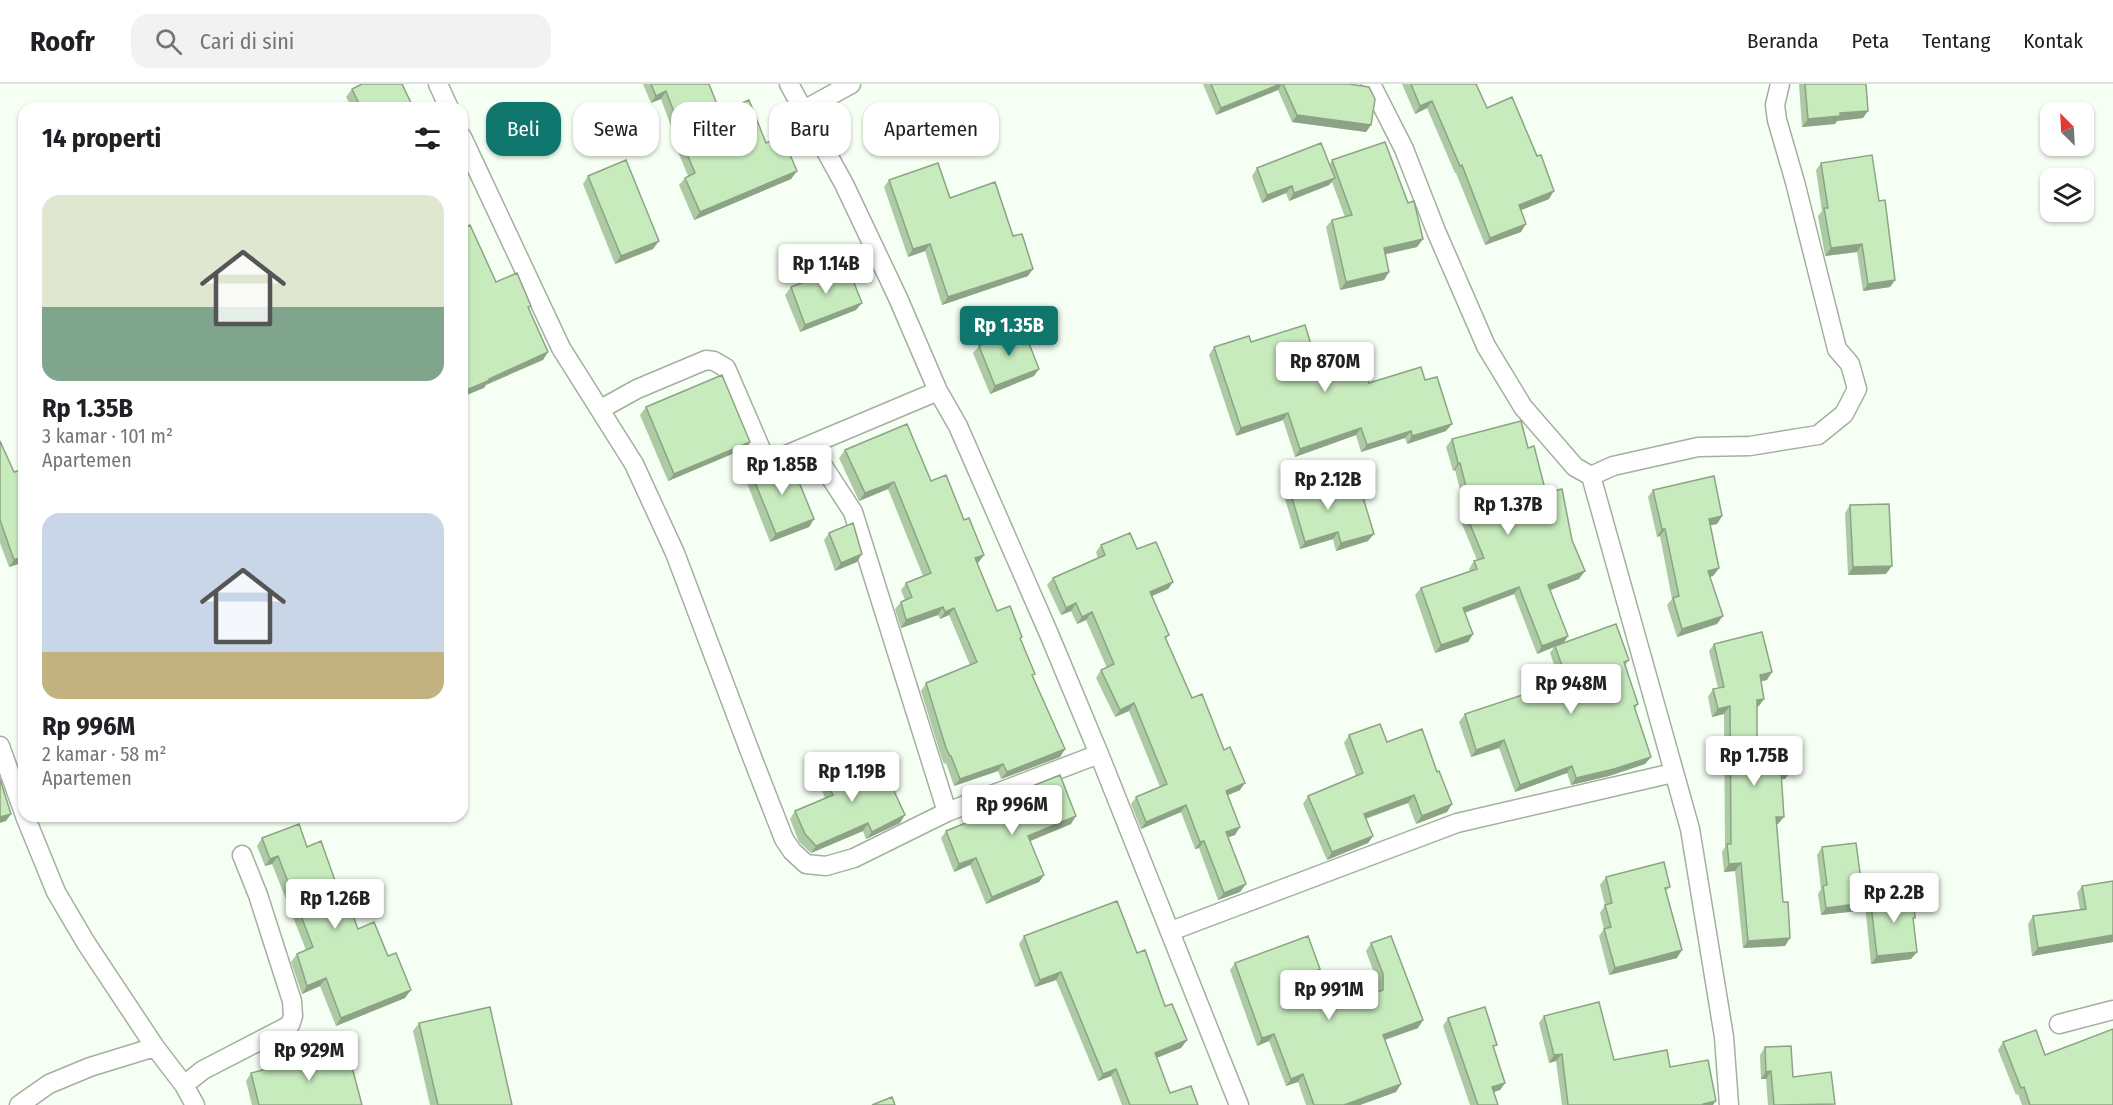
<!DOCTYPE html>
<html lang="id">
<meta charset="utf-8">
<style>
:root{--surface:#fff;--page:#f2f2f2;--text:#202124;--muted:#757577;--line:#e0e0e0;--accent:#0f766e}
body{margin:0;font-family:"Fira Sans Condensed",sans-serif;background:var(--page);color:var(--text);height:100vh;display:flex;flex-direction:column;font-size:22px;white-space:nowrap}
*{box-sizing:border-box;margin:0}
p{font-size:20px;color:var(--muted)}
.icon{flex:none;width:33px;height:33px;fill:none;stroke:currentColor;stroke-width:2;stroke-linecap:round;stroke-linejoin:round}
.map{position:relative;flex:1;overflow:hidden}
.side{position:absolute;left:18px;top:18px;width:450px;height:720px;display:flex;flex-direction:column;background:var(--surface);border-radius:18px;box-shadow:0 2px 4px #0004}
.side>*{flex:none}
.guide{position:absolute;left:486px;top:18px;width:570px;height:54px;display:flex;gap:12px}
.needle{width:39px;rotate:336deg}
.buttons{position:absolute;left:2040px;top:18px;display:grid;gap:12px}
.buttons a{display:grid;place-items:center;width:54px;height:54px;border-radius:12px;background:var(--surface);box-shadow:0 2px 4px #0004;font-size:30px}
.price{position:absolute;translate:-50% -51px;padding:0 14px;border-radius:6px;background:#fff;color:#222;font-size:20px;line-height:39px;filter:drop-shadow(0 2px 3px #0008)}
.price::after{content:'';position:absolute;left:50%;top:36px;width:18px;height:14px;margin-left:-9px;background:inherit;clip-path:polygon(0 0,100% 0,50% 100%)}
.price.active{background:var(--accent);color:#fff}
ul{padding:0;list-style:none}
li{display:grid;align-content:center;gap:12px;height:318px;padding:0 24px}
li span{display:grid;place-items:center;height:186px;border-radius:18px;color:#555}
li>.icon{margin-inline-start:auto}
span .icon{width:108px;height:108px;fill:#fffc;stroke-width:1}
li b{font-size:26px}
h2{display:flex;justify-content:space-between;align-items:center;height:72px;padding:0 24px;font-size:26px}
.tag{padding:0 21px;border-radius:18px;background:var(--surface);box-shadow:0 2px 4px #0004;font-size:21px;line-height:54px}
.tag.active{background:var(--accent);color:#fff}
header{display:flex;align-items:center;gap:36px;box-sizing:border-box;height:84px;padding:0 30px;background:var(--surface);border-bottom:2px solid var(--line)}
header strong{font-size:28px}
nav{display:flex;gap:33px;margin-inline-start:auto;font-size:21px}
.search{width:420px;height:54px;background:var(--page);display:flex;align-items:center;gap:15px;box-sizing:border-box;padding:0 21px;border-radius:18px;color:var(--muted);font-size:22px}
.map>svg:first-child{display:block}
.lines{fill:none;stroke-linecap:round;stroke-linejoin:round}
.minor-casing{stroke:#a4afa1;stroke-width:21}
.minor{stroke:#fff;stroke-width:18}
.wall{fill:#accaa3}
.shaded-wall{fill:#8ca485}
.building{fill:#c8ebbe;stroke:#8ca485;stroke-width:1.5}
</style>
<header>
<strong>Roofr</strong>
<div class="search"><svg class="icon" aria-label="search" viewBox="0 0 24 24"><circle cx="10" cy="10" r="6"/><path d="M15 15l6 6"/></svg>Cari di sini</div>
<nav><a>Beranda</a><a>Peta</a><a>Tentang</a><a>Kontak</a></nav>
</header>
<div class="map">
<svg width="2113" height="1021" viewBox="0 0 2113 1021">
<rect width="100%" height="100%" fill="#f6fff3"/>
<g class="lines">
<defs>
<path id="minor" d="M438,0L449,24
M789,0L844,100L898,214L938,307L958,342L1049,550L1099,670L1239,1021
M1371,0L1404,65L1436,147L1486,262L1523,323L1575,383L1591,392L1690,745L1724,953L1729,1021
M802,27L851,0
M462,53L561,264L634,380L675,469L752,673L784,755L792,767L806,780L826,782L854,774L947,728L1099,670
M601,325L637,305L706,276L714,277L726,284L767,379L938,307
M810,362L853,428L947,728
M1591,392L1613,382L1698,363L1750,362L1818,351L1844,330L1857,305L1850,280L1837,265L1795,98L1777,36L1775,21L1780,0
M0,662L24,729
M25,732L56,808L86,859L155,963L184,1001L195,1021
M1171,847L1457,739L1673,689
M2059,940L2113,926
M184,1001L203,986L290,941L293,932L292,917L258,811L242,771
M19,1021L49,1000L90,983L155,963"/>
</defs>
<use href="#minor" class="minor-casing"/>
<use href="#minor" class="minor"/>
</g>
<path class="wall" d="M643,0H709L720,28L766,59L797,87L791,95L694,136L679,101L685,94L688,92L672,53L674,50L661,15L651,19Z
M1203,0H1349L1371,41L1366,48L1292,38L1278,6L1216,31Z
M1402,0H1476L1487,24L1549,115L1521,126V148L1485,161L1456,89H1455L1427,24L1415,30Z
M1799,0H1866L1863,34L1837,37L1835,40L1802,43Z
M352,5L407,24H352L346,13Z
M1332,76L1408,119L1423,155L1417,163L1385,170L1389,188L1384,196L1340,206L1326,143L1332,136L1345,133L1332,98L1329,101L1289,117L1286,109L1262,119L1252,92L1257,84L1330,80Z
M1821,79L1879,117L1895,196L1890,203L1863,207L1857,168L1825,172L1818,132L1822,127L1816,86Z
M588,92L653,165L615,180L583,100Z
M889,96L950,114L1013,152L1028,192L942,221L925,167L908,173L884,103Z
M791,203L856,226L800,248L785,211Z
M1251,258L1322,297L1369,299L1425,296L1446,347L1407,360L1405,354L1361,368L1356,351L1295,373L1283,336L1236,352L1209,271L1214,263Z
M979,262L1034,292L990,310L973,269Z
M646,323L750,358L744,365L668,397L640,331Z
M1452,355L1528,364L1579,495L1550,506L1564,559L1629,576L1625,582L1638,620L1635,625L1651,673L1645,680L1609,692L1571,701L1567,689L1515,708L1499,664L1471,673L1459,638L1465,630L1560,598L1550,569L1554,563L1537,570L1514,510L1465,529L1473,550L1468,558L1435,569L1415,511L1421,504L1470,487L1469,485L1474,477L1477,476L1462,440L1467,433L1455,386L1453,387L1446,363Z
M0,357L24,478L9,483L0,459Z
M845,366L931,397L964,436L984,471L977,479L997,527L1020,556L1033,593L1065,665L1060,673L1001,695L998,687L954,702L946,679L944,680L941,672L921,607L926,599L970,581L949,531L940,535L938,531L901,544L895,525L901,518L905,516L901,506L906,499L923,492L888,405L859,417L839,374Z
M776,382L814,435L809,443L770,458L745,394L750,386Z
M1287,397L1329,416L1368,457L1336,467L1333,455L1300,465L1282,405Z
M1653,406L1722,432L1717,440L1710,441L1719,484L1713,492L1710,493L1717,540L1677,553L1667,521L1672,515L1660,452L1657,453L1648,413Z
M1850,421L1886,490L1848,491L1845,429Z
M829,449L857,478L835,487L824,456Z
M1101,461L1137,465L1173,498L1168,505L1152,512L1169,551L1166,555L1192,614L1240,706L1228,711L1235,751L1228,753L1246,800L1240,808L1218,816L1199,764L1195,765L1181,728L1141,745L1131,720L1136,713L1160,703L1129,627L1115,633L1096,594L1101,586L1107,584L1086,536L1077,540L1071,527L1061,531L1047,501L1053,494L1098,474L1096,468Z
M1714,560L1767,596L1761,597L1759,622L1757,623V654L1785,695H1781L1778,740H1776L1785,862L1743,864L1735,787L1724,788L1722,768L1725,763L1724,630L1712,633L1708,613L1713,605L1718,604L1709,567Z
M1349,651L1387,658L1437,688L1452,720L1447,728L1416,740L1408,719L1366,735L1373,752L1368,759L1327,776L1303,720L1308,712L1356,692L1344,659Z
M825,695L900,739L866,755L863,747L811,769L799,758L790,735L795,727L825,714L820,702Z
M1015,709L1071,740L1030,757L1044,791L1039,798L986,820L970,781L954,788L941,754L946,747L1011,720L1009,716Z
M262,754L307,763L338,805L358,845L405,914L336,942L320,902L302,910L291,878L297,870L306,866L272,780L265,782L257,762Z
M1822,763L1858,827L1821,831L1818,810L1821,805L1817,771Z
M1606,793L1670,803L1666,807L1677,874L1609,891L1599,852L1604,845L1600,829L1605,821L1600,801Z
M2113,797V858L2032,872L2028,840L2033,832L2080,826L2077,809L2082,802Z
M1870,812L1913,837L1917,868L1911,875L1871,880L1865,820Z
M1024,852L1137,869L1165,922L1187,956L1181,964L1156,974L1170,1009L1198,1021H1122L1111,992L1098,997L1056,896L1035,903L1019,860Z
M1371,859L1423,936L1418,944L1385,956L1401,1000L1396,1008L1360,1021H1306L1298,998L1286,1002L1269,957L1257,962L1230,886L1235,879L1320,885L1317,890L1330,927L1378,909L1377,897L1366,867Z
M1544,932L1614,976L1670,983L1713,1021H1562L1556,977L1549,979L1539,939Z
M1448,934L1494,965L1505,999L1500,1006L1493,1008L1498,1021H1470L1443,942Z
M419,939L512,1021H430L413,947Z
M2003,958L2045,971L2113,1021H2022L2018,1010L2016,1011L1998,966Z
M1765,963L1793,993L1834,1021H1768L1766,995H1761L1760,971Z
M251,989L362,1021H252L246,997Z"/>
<path class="shaded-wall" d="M1280,0H1282L1278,6L1216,31L1221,24Z
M666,7L661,15L651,19L656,12Z
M1432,17L1427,24L1415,30L1420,22Z
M411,19L407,24H400Z
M1868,27L1863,34L1837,37L1835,40L1802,43L1808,35L1840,29Z
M1297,31L1371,41L1366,48L1292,38Z
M797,87L791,95L694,136L700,128Z
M1335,94L1329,101L1289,117L1294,109Z
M1292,102L1286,109L1262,119L1267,111Z
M1554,107L1549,115L1514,129L1519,121Z
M1526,140L1521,148L1485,161L1490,154Z
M1423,155L1417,163L1378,172L1384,164Z
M659,157L653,165L615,180L621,172Z
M930,160L925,167L908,173L913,165Z
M1862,160L1857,168L1825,172L1831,164Z
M1033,185L1028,192L942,221L948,213Z
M1389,188L1384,196L1340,206L1346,198Z
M1895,196L1890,203L1863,207L1868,200Z
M862,219L856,226L800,248L805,241Z
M548,268L543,276L486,301L484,304L462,313V308L489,295Z
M1039,285L1034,292L990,310L995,302Z
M1288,329L1283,336L1236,352L1241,344Z
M1452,340L1446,347L1407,360L1412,352Z
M1361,344L1356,351L1295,373L1300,365Z
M1411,347L1405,354L1361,368L1367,361Z
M750,358L744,365L668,397L674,390Z
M1458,379H1460L1455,386L1453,387Z
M894,398L888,405L859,417L865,409Z
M1722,432L1717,440L1703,443L1709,435Z
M814,435L809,443L770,458L776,450Z
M1662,445H1665L1660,452L1657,453Z
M1338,448L1333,455L1300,465L1305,458Z
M1374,450L1368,457L1336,467L1341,459Z
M862,470L857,478L835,487L841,479Z
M984,471L978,479L970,482L975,474Z
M24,472V478L9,483L14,476Z
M1892,482L1886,490L1848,491L1853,483Z
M1719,484L1713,492L1703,494L1708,487Z
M1585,487L1579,495L1543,509L1548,501Z
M1173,498L1168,505L1145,515L1150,508Z
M1519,503L1514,510L1458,531L1463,524Z
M1076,519L1071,527L1061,531L1066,524Z
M943,523L938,531L901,544L906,536Z
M954,524L949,531L940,535L945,528Z
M1092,528L1086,536L1077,540L1082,533Z
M1723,532L1717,540L1677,553L1682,545Z
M1473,550L1468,558L1435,569L1441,561Z
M1568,552L1563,560L1555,562L1554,563L1537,570L1542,562Z
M1772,588L1767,596L1754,599L1760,591Z
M1764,615L1759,622L1752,624L1757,616Z
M1134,619L1129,627L1115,633L1120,626Z
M1730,622L1724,630L1712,633L1718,625Z
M1504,656L1499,664L1471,673L1476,666Z
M1065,665L1060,673L1001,695L1007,688Z
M1651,673L1645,680L1609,692L1571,701L1576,694Z
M1003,680L998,687L954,702L960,695Z
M1572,682L1567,689L1515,708L1520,701Z
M1791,687L1785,695L1776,696L1781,688Z
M1245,699L1240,706L1221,714L1226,707Z
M1414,711L1408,719L1358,737L1364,730Z
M1452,720L1447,728L1416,740L1422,732Z
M1186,721L1181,728L1141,745L1146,738Z
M11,730L6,737L0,739V733Z
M905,731L900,739L866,755L872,748Z
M1076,732L1071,740L1023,760L1028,752Z
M1776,733H1784L1778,740H1770Z
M868,739L863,747L811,769L816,762Z
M1240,743L1235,751L1221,756L1226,748Z
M1373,752L1368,759L1327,776L1332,768Z
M1204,757L1199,764L1195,765L1200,758Z
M278,772L272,780L265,782L270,775Z
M976,774L970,781L954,788L959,780Z
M1741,779L1735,787L1724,788L1729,780Z
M1044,791L1039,798L986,820L992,813Z
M1246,800L1240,808L1218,816L1224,809Z
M1864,819L1858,827L1821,831L1826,824Z
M2113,851V858L2032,872L2038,864Z
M1790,854L1785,862L1743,864L1748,857Z
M1682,866L1677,874L1609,891L1615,884Z
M1917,868L1911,875L1871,880L1877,872Z
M1061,888L1056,896L1035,903L1040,896Z
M326,894L320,902L302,910L307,902Z
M411,906L405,914L336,942L341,934Z
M1423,936L1418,944L1378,958L1383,951Z
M1274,950L1269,957L1257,962L1262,954Z
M1187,956L1181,964L1149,977L1155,969Z
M1562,970L1556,977L1549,979L1554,971Z
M1116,985L1111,992L1098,997L1103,990Z
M1771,987L1766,995H1761L1766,988Z
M1303,990L1298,998L1286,1002L1291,995Z
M1505,999L1500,1006L1486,1011L1492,1003Z
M1401,1000L1396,1008L1360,1021H1344Z
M1716,1017L1713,1021H1702L1703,1020Z"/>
<path class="building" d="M362,0H402L411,19L400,24H361L352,5Z
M651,0H709L720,28L749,16L766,59L782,52L797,87L700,128L685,94L695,89L677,46L680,44L666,7L656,12Z
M1211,0H1280L1221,24Z
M1283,0H1349L1369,3L1375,15L1371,41L1297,31Z
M1411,0H1476L1487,24L1512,13L1537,72L1541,71L1554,107L1519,121L1526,140L1490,154L1462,81L1460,82L1432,17L1420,22Z
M1805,0H1866L1868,27L1840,29V32L1808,35Z
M1385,58L1408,119L1414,117L1423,155L1384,164L1389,188L1346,198L1332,136L1352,131L1332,76Z
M1321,59L1335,94L1294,109L1292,102L1267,111L1257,84Z
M1872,71L1879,117L1885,116L1895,196L1868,200L1862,160L1831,164L1824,124H1828L1821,79Z
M626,76L659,157L621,172L588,92Z
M938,79L950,114L995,98L1013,152L1022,150L1033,185L948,213L930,160L913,165L889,96Z
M470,141L496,198L517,189L531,222L528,223L548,268L489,295L490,296L462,308V145Z
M847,181L862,219L805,241L791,203Z
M1305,241L1322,297L1363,283L1369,299L1421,283L1425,296L1437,293L1452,340L1412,352L1411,347L1367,361L1361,344L1300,365L1288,329L1241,344L1214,263L1249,252L1251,258Z
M1023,244L1039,285L995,302L979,262Z
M722,291L750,358L674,390L646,323Z
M1521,337L1528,364L1534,362L1546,409L1562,405L1572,456L1585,487L1548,501L1568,552L1542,562L1519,503L1463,524L1473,550L1441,561L1421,504L1477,485L1474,477L1484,474L1467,433L1473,430L1460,379H1458L1452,355Z
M907,340L931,397L946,391L964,436L969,434L984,471L975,474L997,527L1010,522L1022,553L1020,554L1035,590L1032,591L1065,665L1007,688L1003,680L960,695L951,672H950L946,664L926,599L977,578L954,524L945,528L943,523L906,536L901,518L912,513L906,499L931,489L894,398L865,409L845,366Z
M0,357L14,388L24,385V472L14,476L0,436Z
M790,376L814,435L776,450L750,386L765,380L776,382Z
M1320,387L1329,416L1361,407L1374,450L1341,459L1338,448L1305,458L1287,397Z
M1714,392L1722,432L1709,435L1719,484L1708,487L1723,532L1682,545L1673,514L1679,512L1665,445H1662L1653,406Z
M1889,420L1892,482L1853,483L1850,421Z
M853,439L862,470L841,479L829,449Z
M1130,449L1137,465L1156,458L1173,498L1150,508L1169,551L1165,553L1192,614L1202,610L1224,666L1230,663L1245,699L1226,707L1240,743L1226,748L1246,800L1224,809L1204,757L1200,758L1186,721L1146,738L1136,713L1167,700L1134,619L1120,626L1101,586L1114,580L1092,528L1082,533L1076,519L1066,524L1053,494L1105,471L1101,461Z
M1616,540L1629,576L1624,578L1638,620L1634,622L1651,673L1614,685L1576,694L1572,682L1520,701L1504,656L1476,666L1465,630L1567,596L1555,562Z
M1762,548L1772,588L1760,591L1764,615L1757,616V654H1791V687L1781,688L1784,733H1776L1783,818H1788L1790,854L1748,857L1741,779L1729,780L1727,760H1731L1730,622L1718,625L1713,605L1724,603L1714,560Z
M1380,640L1387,658L1422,645L1437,688L1439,687L1452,720L1422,732L1414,711L1364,730L1373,752L1332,768L1308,712L1363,689L1349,651Z
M877,670L905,731L872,748L868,739L816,762L805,750L795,727L833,711L825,695Z
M1060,691L1076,732L1028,752L1044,791L992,813L976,774L959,780L946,747L1018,718L1015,709Z
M0,695L11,730L0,733Z
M299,740L307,763L321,757L338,805L342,803L358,845L374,838L388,872L396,869L411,906L341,934L326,894L307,902L297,870L313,863L278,772L270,775L262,754Z
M1856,759L1864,819L1826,824L1823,802L1827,801L1822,763Z
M1664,778L1670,803L1665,804L1682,866L1615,884L1604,845L1611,843L1605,821L1612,819L1606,793Z
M2113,797V851L2038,864L2033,832L2086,825L2082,802Z
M1913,808L1915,834H1913L1917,868L1877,872L1870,812Z
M1117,817L1137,869L1145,866L1165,922L1172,920L1187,956L1155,969L1170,1009L1191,1002L1198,1021H1130L1116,985L1103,990L1061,888L1040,896L1024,852Z
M1308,852L1320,885L1316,887L1330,927L1383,906V890L1371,859L1391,852L1423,936L1383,951L1401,1000L1344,1021H1314L1303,990L1291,995L1274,950L1262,954L1235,879Z
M1599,918L1614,976L1667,966L1670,983L1708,976L1716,1017L1703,1020V1021H1568L1562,970L1554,971L1544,932Z
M490,923L512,1021H438L419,939Z
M1485,923L1497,961L1493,962L1505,999L1492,1003L1498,1021H1478L1448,934Z
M2113,945V1021H2030L2024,1003L2021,1004L2003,958L2036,946L2045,971Z
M1791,962L1793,993L1831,988L1835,1020L1774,1021L1771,987L1766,988L1765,963Z
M347,964L362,1021H259L251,989Z
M892,1013L895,1021H872Z"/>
</svg>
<div class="buttons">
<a><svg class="needle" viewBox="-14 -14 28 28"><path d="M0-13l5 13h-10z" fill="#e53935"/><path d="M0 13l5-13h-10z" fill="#757577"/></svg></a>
<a><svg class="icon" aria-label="layers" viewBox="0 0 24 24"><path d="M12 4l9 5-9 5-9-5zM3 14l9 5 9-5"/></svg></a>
</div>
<b class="price" style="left:826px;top:211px">Rp 1.14B</b>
<b class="price active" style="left:1009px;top:273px">Rp 1.35B</b>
<b class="price" style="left:1325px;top:309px">Rp 870M</b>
<b class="price" style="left:782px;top:412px">Rp 1.85B</b>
<b class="price" style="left:1328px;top:427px">Rp 2.12B</b>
<b class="price" style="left:1508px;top:452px">Rp 1.37B</b>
<b class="price" style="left:1571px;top:631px">Rp 948M</b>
<b class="price" style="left:1754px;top:703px">Rp 1.75B</b>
<b class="price" style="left:852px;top:719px">Rp 1.19B</b>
<b class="price" style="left:1012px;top:752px">Rp 996M</b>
<b class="price" style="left:1894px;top:840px">Rp 2.2B</b>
<b class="price" style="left:335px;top:846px">Rp 1.26B</b>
<b class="price" style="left:1329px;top:937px">Rp 991M</b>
<b class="price" style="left:309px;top:998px">Rp 929M</b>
<div class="guide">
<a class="tag active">Beli</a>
<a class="tag">Sewa</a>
<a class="tag">Filter</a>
<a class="tag">Baru</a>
<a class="tag">Apartemen</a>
</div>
<section class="side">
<h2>14 properti<svg class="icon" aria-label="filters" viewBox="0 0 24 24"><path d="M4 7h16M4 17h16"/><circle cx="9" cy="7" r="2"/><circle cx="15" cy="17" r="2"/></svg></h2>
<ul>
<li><span style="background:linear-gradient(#dfe7d0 60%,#7fa58c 0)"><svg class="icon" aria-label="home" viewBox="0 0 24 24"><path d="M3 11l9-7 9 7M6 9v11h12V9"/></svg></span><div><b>Rp 1.35B</b><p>3 kamar · 101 m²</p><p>Apartemen</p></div></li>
<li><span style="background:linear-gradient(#c9d6e8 75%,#c2b280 0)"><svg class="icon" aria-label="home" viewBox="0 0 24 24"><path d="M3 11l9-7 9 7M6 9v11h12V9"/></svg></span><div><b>Rp 996M</b><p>2 kamar · 58 m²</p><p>Apartemen</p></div></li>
</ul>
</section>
</div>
